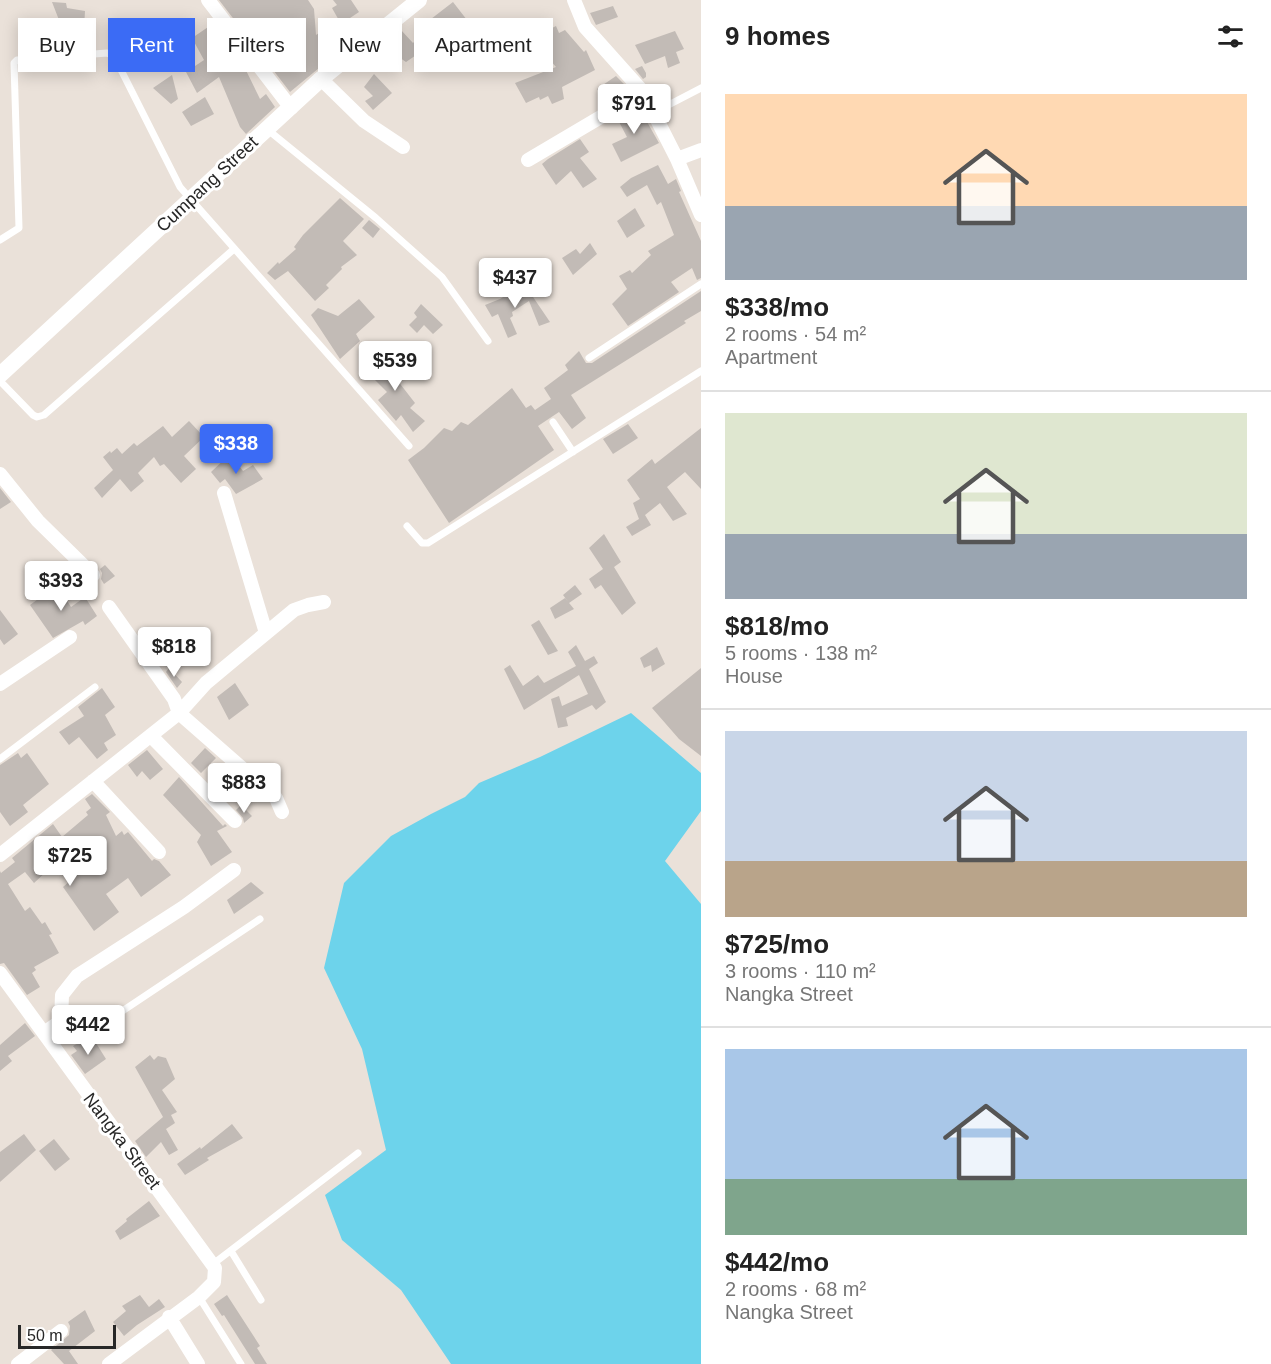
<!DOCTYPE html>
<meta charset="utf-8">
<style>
:root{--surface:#fff;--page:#f6f6f6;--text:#222;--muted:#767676;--line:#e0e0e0;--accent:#3b6bf5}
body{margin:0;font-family:Helvetica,sans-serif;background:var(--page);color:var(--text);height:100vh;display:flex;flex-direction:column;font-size:22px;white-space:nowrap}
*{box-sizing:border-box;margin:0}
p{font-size:20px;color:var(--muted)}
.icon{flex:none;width:33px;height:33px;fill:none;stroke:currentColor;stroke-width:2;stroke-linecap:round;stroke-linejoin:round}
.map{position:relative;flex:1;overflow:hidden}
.sheet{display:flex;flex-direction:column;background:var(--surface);width:570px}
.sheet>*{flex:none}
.hud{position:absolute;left:18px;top:18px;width:570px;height:54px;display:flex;gap:12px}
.scale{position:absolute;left:18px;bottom:15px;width:98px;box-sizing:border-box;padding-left:6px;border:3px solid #272727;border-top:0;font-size:16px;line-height:21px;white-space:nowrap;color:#272727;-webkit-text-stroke:4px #fff;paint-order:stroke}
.price{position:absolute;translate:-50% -51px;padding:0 14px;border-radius:6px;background:#fff;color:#222;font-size:20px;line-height:39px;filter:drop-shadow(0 2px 3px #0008)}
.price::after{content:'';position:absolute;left:50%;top:36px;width:18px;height:14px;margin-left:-9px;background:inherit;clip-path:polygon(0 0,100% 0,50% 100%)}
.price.selected{background:var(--accent);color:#fff}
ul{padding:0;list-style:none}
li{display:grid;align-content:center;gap:12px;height:318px;padding:0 24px}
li+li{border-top:2px solid var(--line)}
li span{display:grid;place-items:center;height:186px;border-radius:0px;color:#555}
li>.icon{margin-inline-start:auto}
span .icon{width:108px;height:108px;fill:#fffc;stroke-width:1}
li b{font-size:26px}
h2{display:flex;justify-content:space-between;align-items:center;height:72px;padding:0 24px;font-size:26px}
.chip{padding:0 21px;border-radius:0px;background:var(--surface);box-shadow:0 3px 15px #0003;font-size:21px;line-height:54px}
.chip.selected{background:var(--accent);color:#fff}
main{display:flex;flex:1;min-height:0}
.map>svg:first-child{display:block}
.water{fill:#6dd3eb}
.building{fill:#c2bbb6}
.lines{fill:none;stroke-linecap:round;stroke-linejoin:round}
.service{stroke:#fff;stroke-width:7}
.minor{stroke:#fff;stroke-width:14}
.tertiary{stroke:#fff;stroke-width:16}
.labels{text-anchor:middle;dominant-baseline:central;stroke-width:6;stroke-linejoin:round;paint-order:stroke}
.street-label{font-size:18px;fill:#272727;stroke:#fff}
</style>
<main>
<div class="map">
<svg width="701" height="1364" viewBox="0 0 701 1364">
<rect width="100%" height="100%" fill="#eae1d9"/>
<path class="water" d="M631,713L701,773V811L665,861L701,904V1364H451L401,1290L342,1240L325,1195L386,1150L362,1049L324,968L344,883L391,836L431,814L465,797L479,783L540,757Z"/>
<path class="building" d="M219,0H308L314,9L316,35L328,27L342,49L290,92Z
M333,0H351L359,12L341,24L332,8L337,5Z
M52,2L66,3L67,8L85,11L84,30H81L80,39L62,42L59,20Z
M453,2L467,20L439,41L450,54L437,63L425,49L406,62L393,53L397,47L390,42L401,30L413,43L434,22L431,19Z
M613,6L618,17L596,25L590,13Z
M214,23L238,54L260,99L266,94L275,107L246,134L240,127L219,77L197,93L186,72L204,60L192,38Z
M556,26L559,33L565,30L584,52L586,50L595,70L562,87L564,99L552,104L548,96L540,100L539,97L526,103L515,83L556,67L538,46L522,55L513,45L532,35L534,37Z
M675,31L684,49L676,52L680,63L668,68L665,56L645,64L635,45Z
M642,66L646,73V77L643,79L635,69Z
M374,74L392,93L373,110L365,101L373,96L364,87Z
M172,75L178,99L171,104L153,88Z
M616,76L626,86L622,88L624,93L605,104L597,89Z
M205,97L214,114L191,126L182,112Z
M638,106L659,143L621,162L612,144L627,137L617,118Z
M580,139L589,152L580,158L597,179L583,188L571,171L556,185L542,164L548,159Z
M658,165L668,184L676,179L681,191L679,192L701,241V278L697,280L692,268L671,282L679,292L628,326L612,304L627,289L619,276L630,270L632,273L651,255L648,251L674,235L661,202L657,205L647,185L627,197L620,187L631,178Z
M340,198L364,219L343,241L357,255L341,267L342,269L326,285L329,288L315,301L288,271L275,280L267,273L278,262L279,264L296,249L294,247L303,235Z
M635,208L645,226L627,238L617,221Z
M369,220L380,229L373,238L362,228Z
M590,243L597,254L573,275L562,258L576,249L580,254Z
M521,286L528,296L531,294L550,322L539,326L529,301L512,312L513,316L510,318L517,334L508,338L498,314L492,317L485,305L500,299Z
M701,291V311L684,321L686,323L571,395L586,418L572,429L559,412L538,426L554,450L449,523L408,460L424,448L444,428L452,431L461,422L468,425L512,388L526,408L531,405L535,410L551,399L544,388L568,370L565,365L579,351L586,363H592Z
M359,299L375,317L356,334L360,341L340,359L311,315L318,308L338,316Z
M421,304L443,325L433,334L424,325L417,333L409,325L417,317L414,313Z
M388,353L402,368L394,376L415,403L410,408L425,421L413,432L401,415L396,421L378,400L387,392L367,372Z
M189,421L204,437L184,456L196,469L181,483L164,464L160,466L154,457L138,473L144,481L131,492L120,479L102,498L94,488L113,470L103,457L110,451L111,453L117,448L122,454L134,443L137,446L163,426L172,437Z
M628,424L638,438L613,454L603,439Z
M701,428V489L685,472L667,487L687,514L673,521L660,503L645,515L651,525L632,536L626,527L639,519L633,503L640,499L627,480L652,459L655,464Z
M238,430L249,441L236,450L227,440Z
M230,454L243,471L253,465L263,479L236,494L225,479L220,483L211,472Z
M0,488L11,502L0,509Z
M604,534L621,562L614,567L636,603L622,615L601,585L595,589L589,579L603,569L589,548Z
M105,565L115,576L104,584L101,579L102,573L100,569Z
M57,585L71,607L85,597L97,616L85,625L83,621L53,638L30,605Z
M575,585L582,594L569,603L563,595Z
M565,598L574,609L555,619L550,608Z
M0,610L18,634L4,645L0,639Z
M539,620L558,651L548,655L531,625Z
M576,645L585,661L594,656L598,663L589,669L606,702L596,710L592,705L566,718L568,726L558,728L551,699L559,696L562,706L588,694L579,675L524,710L504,669L510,665L523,686L538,675L544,683L576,666L568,652Z
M657,647L665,664L652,672L651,665L644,668L640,658Z
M169,668L182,682L177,688L166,672Z
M701,668V756L679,739L652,708Z
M235,683L249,705L229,720L217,697Z
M102,688L115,707L105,715L116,735L104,743L108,750L97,759L79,737L69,745L59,732L84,716L78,707Z
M205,748L216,758L201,773L191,763Z
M147,750L163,769L150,780L142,771L137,777L128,765Z
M18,753L21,758L27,753L49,784L23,805L28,812L10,826L0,812V765Z
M179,777L223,826L225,824L227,826L217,831L232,852L211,866L197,842L201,835L163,795Z
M92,794L110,812L106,815L116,836L122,831L124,835L128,832L152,861L154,859L159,861L171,875L141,897L128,878L106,894L119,912L94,931L63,887L94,860L78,839L44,867L47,871L34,883L25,872L8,884L25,911L30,907L42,924L45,922L52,934L49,935L59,953L34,967L36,970L32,973L40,987L27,995L4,963L0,964V871L1,873L15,862L12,858L53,824L62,837L88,815L86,812L91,808L85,799Z
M241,805L252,816L244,823L243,818L236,810Z
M251,882L264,893L234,914L227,900Z
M25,1023L35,1036L8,1056L12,1061L0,1071V1045Z
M84,1040L89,1048L96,1043L106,1059L85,1074L71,1055L77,1051L73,1046Z
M150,1055L154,1060L158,1056L166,1058L175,1079L162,1090L177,1112L171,1115L175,1123L166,1129L178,1150L169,1155L161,1142L146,1157L135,1141L163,1117L135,1067Z
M232,1124L243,1138L207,1158L209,1160L185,1175L177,1164L200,1147L201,1149Z
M24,1134L36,1150L0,1182V1152Z
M54,1139L70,1159L55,1171L39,1151Z
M149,1201L160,1216L120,1240L115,1231L127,1221L126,1219Z
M140,1295L149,1307L159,1299L165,1307L137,1325L124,1336L113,1322L126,1311L122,1306Z
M227,1295L260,1346L257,1348L267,1364H255L224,1315L222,1316L214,1304Z
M85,1310L95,1331L69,1351L78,1364H64L51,1350L69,1335L70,1326L68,1322Z"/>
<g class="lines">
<path class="service" d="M653,113L701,88
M268,130L376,218L442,277L488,341
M0,240L19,228L14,63L17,60L107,53L114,56L180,187L409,446
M589,358L701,284
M0,381L33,415L37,417L44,415L234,249
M553,422L573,452
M407,526L422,543H428L701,371
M0,759L95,687
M61,1021L87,1030H94L260,919
M231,1251L261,1300
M213,1264L358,1153
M199,1297L241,1364"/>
<path class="minor" d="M208,0L291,108
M574,0L585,27L643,92L677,159L701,215
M321,79L364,121L403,147
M677,159L701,150
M528,160L643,92
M0,474L38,521L93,575
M224,493L266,633
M109,607L174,699L179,713L276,798L282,812
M0,684L70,637
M151,736L235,821
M93,781L159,852
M0,855L179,713L206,683L294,610L308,605L324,602
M0,973L215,1268L214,1282L199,1297L109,1364
M44,1033L61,1021L62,995L77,976L184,907L234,870
M169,1317L198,1364
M18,1364L61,1331"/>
<path class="tertiary" d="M0,375L321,79L419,0"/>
</g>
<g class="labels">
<g class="street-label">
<text transform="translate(207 184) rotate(-43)">Cumpang Street</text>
<text transform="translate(122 1141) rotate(53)">Nangka Street</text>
</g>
</g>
</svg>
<div class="scale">50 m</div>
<b class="price" style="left:634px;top:135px">$791</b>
<b class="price" style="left:515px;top:309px">$437</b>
<b class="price" style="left:395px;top:392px">$539</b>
<b class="price selected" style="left:236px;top:475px">$338</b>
<b class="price" style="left:61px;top:612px">$393</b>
<b class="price" style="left:174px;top:678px">$818</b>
<b class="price" style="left:244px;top:814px">$883</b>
<b class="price" style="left:70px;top:887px">$725</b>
<b class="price" style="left:88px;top:1056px">$442</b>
<div class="hud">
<a class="chip">Buy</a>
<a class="chip selected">Rent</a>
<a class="chip">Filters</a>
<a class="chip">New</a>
<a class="chip">Apartment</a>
</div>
</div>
<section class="sheet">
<h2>9 homes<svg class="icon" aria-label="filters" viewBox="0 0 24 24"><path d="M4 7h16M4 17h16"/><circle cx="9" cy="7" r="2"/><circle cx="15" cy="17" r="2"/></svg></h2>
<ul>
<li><span style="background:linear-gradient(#ffd9b3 60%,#9aa5b1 0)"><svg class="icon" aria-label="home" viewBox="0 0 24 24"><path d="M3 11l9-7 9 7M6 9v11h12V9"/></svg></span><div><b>$338/mo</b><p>2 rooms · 54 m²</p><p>Apartment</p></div></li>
<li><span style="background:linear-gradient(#dfe7d0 65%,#9aa5b1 0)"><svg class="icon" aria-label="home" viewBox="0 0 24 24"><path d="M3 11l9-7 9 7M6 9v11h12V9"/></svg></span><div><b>$818/mo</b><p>5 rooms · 138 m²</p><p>House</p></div></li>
<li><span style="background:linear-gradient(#c9d6e8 70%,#b9a48a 0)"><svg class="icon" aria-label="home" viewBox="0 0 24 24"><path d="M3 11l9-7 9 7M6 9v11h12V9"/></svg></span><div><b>$725/mo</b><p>3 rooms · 110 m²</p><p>Nangka Street</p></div></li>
<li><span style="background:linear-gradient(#a9c7e8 70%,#7fa58c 0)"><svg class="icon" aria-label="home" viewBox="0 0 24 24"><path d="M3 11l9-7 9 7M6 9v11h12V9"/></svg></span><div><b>$442/mo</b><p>2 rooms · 68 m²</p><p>Nangka Street</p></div></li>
</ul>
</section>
</main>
